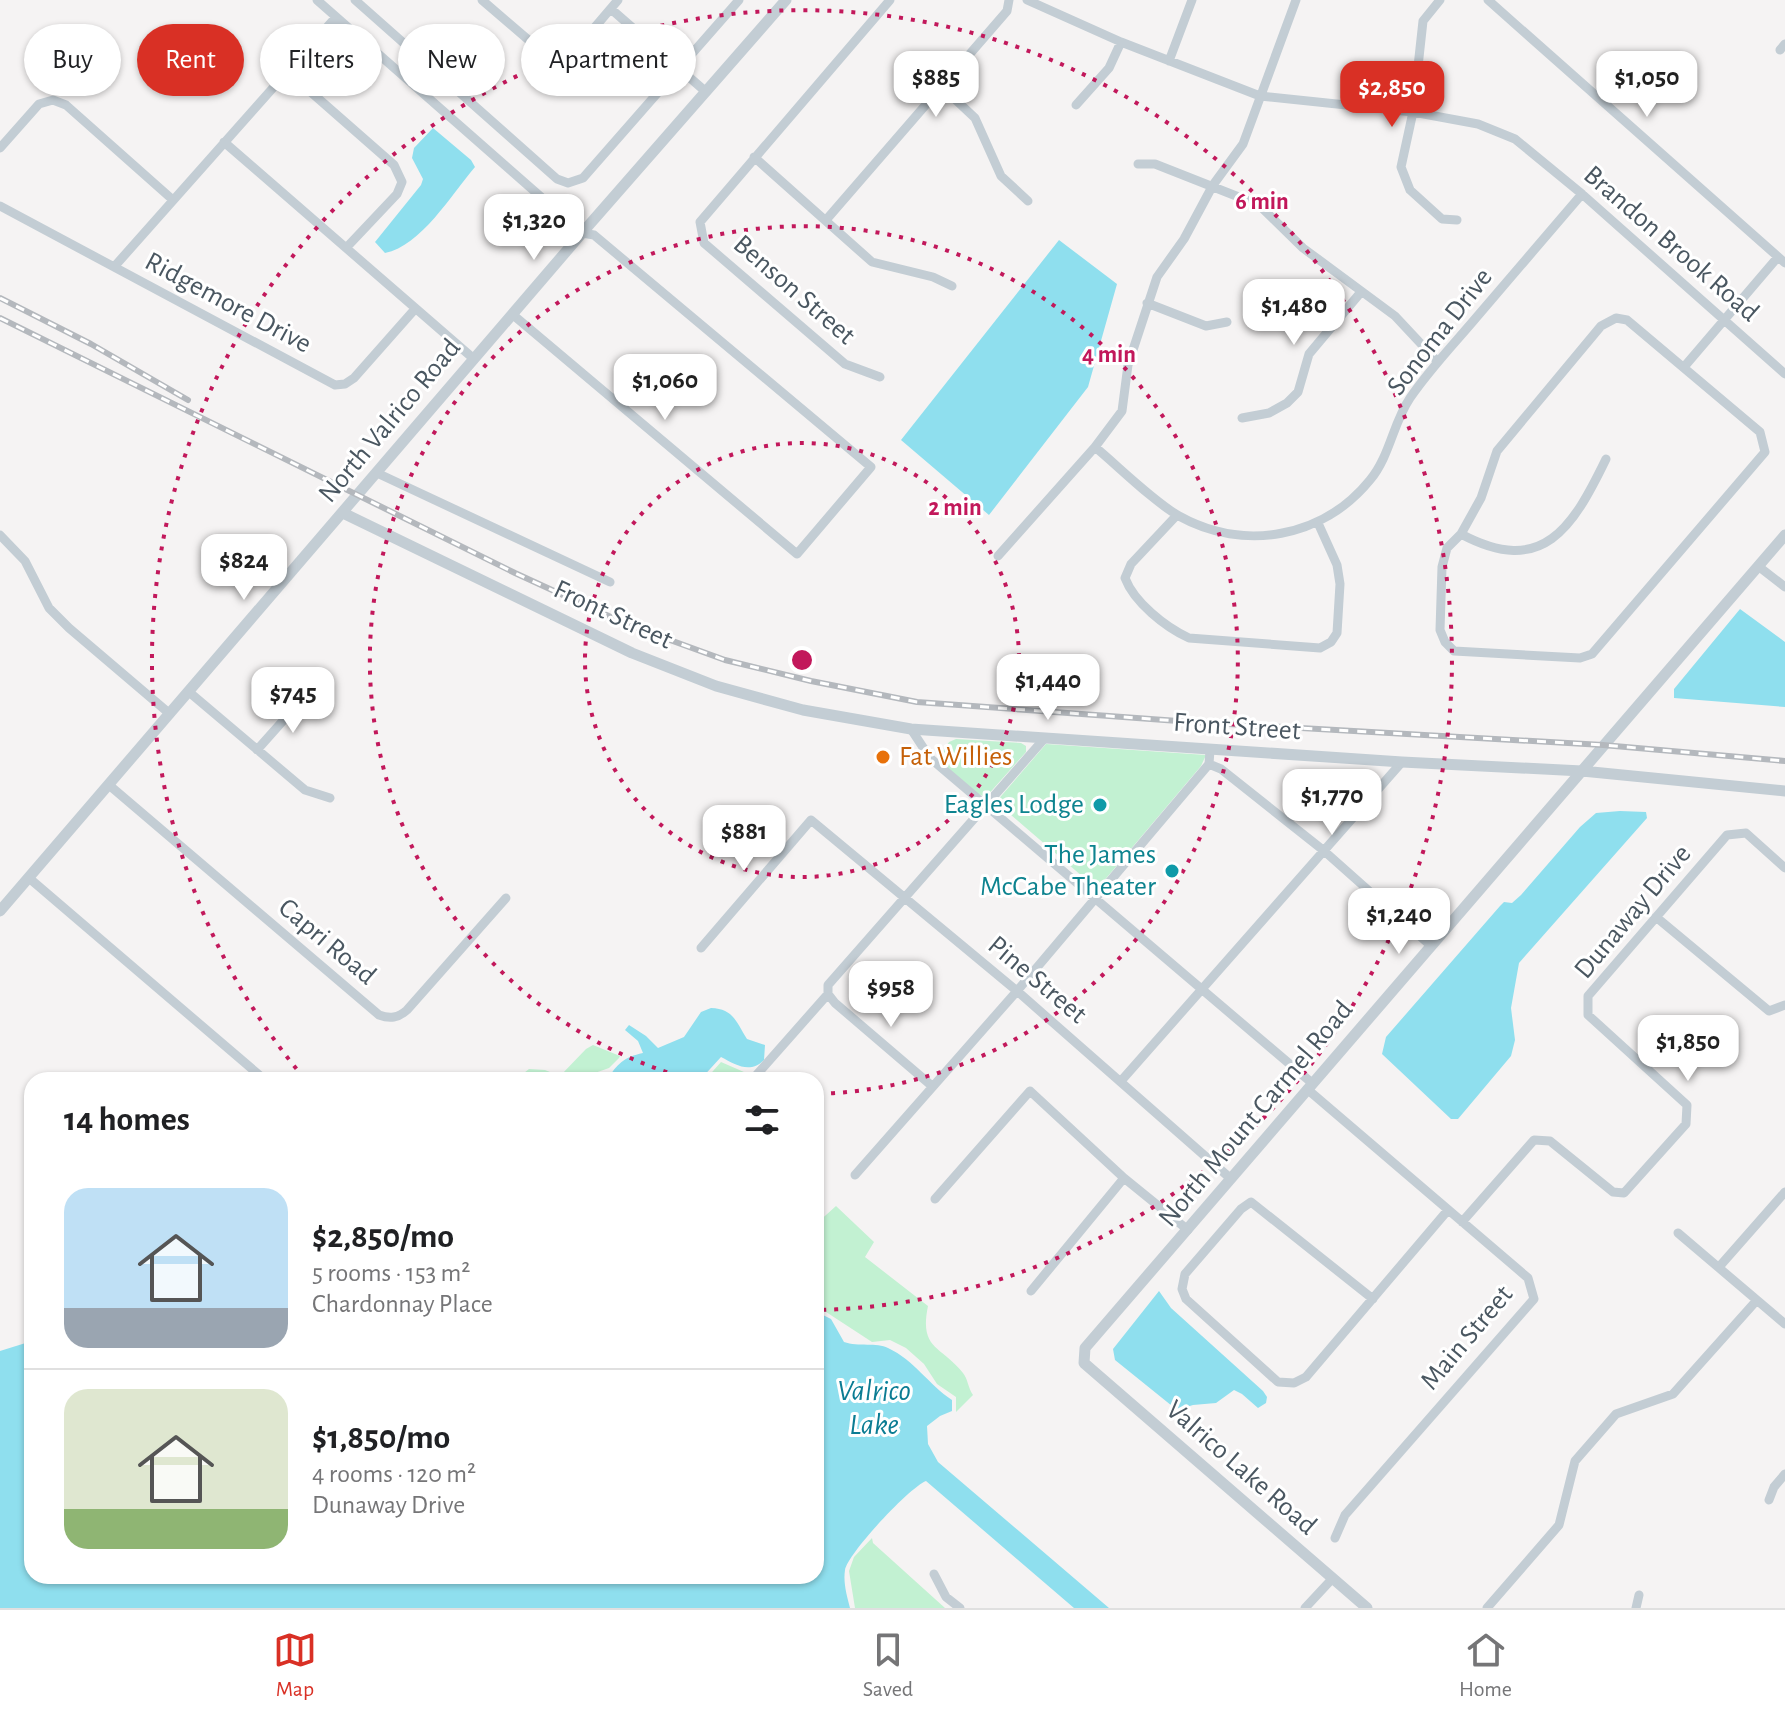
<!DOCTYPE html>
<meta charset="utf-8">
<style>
:root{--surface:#fff;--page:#f6f6f6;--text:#202124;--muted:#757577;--line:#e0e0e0;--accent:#d93025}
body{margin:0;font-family:"Alegreya Sans",sans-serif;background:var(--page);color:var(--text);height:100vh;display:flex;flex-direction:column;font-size:30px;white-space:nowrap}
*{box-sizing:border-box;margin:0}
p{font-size:26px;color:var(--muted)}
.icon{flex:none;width:44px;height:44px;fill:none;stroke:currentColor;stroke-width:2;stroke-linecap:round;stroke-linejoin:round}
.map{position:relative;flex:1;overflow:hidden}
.drawer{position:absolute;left:24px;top:1072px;width:800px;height:512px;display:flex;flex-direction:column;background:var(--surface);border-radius:24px;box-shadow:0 2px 6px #0004}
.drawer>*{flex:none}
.banner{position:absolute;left:24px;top:24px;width:800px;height:72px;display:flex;gap:16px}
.price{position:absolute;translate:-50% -68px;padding:0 18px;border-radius:16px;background:#fff;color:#222;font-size:26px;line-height:52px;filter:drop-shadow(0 2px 4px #0008)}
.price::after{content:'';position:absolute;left:50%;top:48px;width:24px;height:18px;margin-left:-12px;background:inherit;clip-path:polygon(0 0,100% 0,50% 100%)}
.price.active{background:var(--accent);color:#fff}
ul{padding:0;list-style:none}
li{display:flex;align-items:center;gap:24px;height:200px;padding:0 40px}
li+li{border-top:2px solid var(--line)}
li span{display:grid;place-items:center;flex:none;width:224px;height:160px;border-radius:24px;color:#555}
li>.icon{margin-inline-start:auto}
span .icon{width:96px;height:96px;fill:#fffc;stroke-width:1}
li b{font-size:34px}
h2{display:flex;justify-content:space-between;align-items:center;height:96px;padding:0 40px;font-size:34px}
.chip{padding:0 28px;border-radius:36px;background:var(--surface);box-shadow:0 2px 6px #0004;font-size:28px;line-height:72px}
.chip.active{background:var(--accent);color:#fff}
.dock{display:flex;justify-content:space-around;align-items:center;height:112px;border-top:2px solid var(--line);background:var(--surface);font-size:22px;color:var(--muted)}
.dock a{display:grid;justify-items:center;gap:4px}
.dock .active{color:var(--accent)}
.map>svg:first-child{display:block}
.green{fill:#c2f1d2}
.water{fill:#8fdfee}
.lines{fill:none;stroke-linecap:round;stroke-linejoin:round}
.minor{stroke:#c3cdd4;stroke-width:9}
.tertiary{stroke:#c3cdd4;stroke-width:11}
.rail-casing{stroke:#b4b8bd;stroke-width:6}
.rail{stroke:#fff;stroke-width:3;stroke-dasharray:9;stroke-linecap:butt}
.ring{fill:none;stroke:#c2185b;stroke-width:4;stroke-dasharray:4 8}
.food-dot{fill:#e8710a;stroke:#fff;stroke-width:3}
.culture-dot{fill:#0f9aa8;stroke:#fff;stroke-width:3}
.labels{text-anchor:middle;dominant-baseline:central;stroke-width:6;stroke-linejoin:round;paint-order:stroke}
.street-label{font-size:28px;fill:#4a5761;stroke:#fff}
.food-label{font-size:28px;fill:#c56008;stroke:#fff;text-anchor:start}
.culture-label{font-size:28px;fill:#0d838f;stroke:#fff;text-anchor:end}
.water-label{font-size:30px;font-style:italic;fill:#0b7c93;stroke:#fff}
.centre{fill:#c2185b;stroke:#fff;stroke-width:4}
.ring-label{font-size:24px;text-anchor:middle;font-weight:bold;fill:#c2185b;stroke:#fff;stroke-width:6;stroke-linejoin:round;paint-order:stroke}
</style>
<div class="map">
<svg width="1785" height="1608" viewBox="0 0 1785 1608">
<rect width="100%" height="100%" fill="#f5f3f3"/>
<path class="green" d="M956,739L1021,743L1026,746V752L986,797C971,793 944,771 940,756L949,742Z
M1046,744L1206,755L1201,766L1097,889L996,802Z
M593,1045L620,1056L619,1058L609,1068L575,1080H515L529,1069L545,1070L560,1076L586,1049Z
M721,1062L744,1072H753L746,1080H705Z
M836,1206L874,1242L865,1257L928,1306C919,1350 941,1345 963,1373C968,1379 968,1388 973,1395L956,1412V1397L937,1384L924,1364L906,1348L890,1340L872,1342L823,1310L816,1270V1224Z
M872,1538L873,1543L945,1608H855L849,1571L854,1557Z"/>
<path class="water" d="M433,128L471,160L475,167C451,195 421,246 385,253L375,242L421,185L423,179L412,158L414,148Z
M1059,240L1117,284L1088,387L989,515L901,440Z
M1740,609L1785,642V707L1674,698V689Z
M1620,811L1646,812L1647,818L1519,963L1511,1008L1515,1040L1511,1056L1458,1119H1451L1382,1054L1386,1037L1500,906L1504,902L1512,903L1521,895L1580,827L1596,813Z
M711,1008C734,1009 736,1022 747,1039L765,1045L764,1060C750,1074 736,1065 721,1057L700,1080H607C617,1064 624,1057 643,1053L638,1041L625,1030L629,1025L646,1036L658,1048L684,1037L701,1012Z
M1159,1291L1171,1308L1263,1391L1267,1397L1266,1403L1258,1408L1242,1394L1234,1390L1216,1403L1193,1405L1177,1410L1115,1360L1113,1349Z
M816,1297L819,1313L831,1319L844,1342C858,1347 877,1342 888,1348C914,1360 929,1385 952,1400V1411L940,1416L927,1426L928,1444L938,1462L1109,1608H1074L926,1481C910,1487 848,1553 845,1570C843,1583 847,1596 850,1608H0V1351L32,1341V1576H816Z"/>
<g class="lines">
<path class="minor" d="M317,0L582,233L594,235L871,467L797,554L512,314
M355,0L557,179L568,183L583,178L739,0
M482,0L546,55C556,60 562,62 572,54L618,0
M1027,0L1121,42L1260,96L1413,112L1478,124L1515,139L1582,194L1785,374
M1440,0L1423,21L1413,112L1401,167L1410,190L1442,219L1457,220
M1488,0L1785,263
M611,9L705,91
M1780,50L1785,44
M1169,61L1192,0
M288,72L394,165L402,182L397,194L346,248
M942,87L975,118L1001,176L1028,201
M1076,105L1109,68L1121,42
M224,142L474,359
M0,148L39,104L53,100L66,105L173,200
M754,157L872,262L933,277L952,286
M1138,164H1155L1259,205L1303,248L1395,316L1438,362
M0,206L335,385L345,384L354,378L415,309
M826,220L1007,11L1009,0
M114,267L336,17
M1147,303L1206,326L1227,322
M1616,318L1627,320L1760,432L1765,452L1592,654L1580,658L1454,651L1445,642L1440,630L1442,567L1447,548L1461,534L1481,498L1497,451L1601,326Z
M1684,367L1778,257
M880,377L845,364L704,243L700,222L890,0
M1242,418L1269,413L1287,403L1298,392L1309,354L1361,292
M1095,447C1119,467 1153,501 1179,516C1244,552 1323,538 1370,480C1390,456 1393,423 1410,398C1429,370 1453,345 1475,319C1511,277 1546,236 1582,194
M377,473L610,582
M1177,515L1131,564L1125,578C1134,602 1165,627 1189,638L1320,648L1331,642L1337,633L1340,584L1337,565L1318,523
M1461,534C1543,578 1573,527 1606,459
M0,535L25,561L49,608L69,628L170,714
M998,556L1095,447L1122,411L1128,365L1157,277L1184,239L1213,185L1243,144L1296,0
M1758,566L1785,587
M189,692L305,790L330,798
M911,729L930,758L1312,1083
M257,750L289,714L298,698
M1209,764L1221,769L1323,850L1431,946
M109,785L379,1015C390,1019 398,1018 407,1010L506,898
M29,878L265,1080
M1656,917L1769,1011L1785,1005
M701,948L811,820L1017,991L1230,1178
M828,994L835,1003L932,1086
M752,1080L828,994V985L1044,739
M1121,1081L1402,762
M1307,1089L1528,1278L1534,1299L1345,1515L1335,1538
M855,1175L1017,991L1209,764L1210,750
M935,1199L1030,1091L1124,1178L1188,1230
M1462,1222L1534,1140L1550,1141L1613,1192L1624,1193L1686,1124L1687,1105L1588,1015V996L1727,835L1746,833L1785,868
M1678,1233L1785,1324
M1719,1267L1785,1192
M1031,1291L1124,1178
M1373,1299L1251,1202L1241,1209L1185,1274L1182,1289L1186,1299L1278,1382L1294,1383L1306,1377L1448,1210
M1769,1500L1774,1487L1785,1474
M934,1574L946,1597L960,1608
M1305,1608L1332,1579
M1487,1608L1559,1525L1575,1461L1616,1414L1673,1394L1757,1300
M1636,1608L1639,1595"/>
<path class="tertiary" d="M343,513L632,653L716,686L803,710L911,729L1402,762L1582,771L1785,791
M0,911L582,233L786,0
M1367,1608L1084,1363L1085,1348L1785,535"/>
<defs>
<path id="rail" d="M0,298L91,344L188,400
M0,318L515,573L626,624L725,660L811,681L917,702L1192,722L1603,745L1785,761"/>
</defs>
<use href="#rail" class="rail-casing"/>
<use href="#rail" class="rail"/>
</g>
<g class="ring">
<circle cx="802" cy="660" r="217"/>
<path d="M690 1079A434 434 0 1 1 817 1094"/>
<path d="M304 1078A650 650 0 1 1 819 1310"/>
</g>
<circle class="food-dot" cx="883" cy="757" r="8"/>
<g class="culture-dot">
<circle cx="1100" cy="805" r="8"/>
<circle cx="1172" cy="871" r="8"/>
</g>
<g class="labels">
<g class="street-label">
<text transform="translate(1671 244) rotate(41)">Brandon Brook Road</text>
<text transform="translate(794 290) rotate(41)">Benson Street</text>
<text transform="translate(228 303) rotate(28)">Ridgemore Drive</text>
<text transform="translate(1440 332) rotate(-52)">Sonoma Drive</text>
<text transform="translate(390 421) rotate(-50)">North Valrico Road</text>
<text transform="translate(613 615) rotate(25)">Front Street</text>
<text transform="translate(1237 727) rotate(4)">Front Street</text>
<text transform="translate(1633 912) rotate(-50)">Dunaway Drive</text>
<text transform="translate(327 942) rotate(40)">Capri Road</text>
<text transform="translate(1037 980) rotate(40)">Pine Street</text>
<text transform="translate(1256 1114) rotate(-50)">North Mount Carmel Road</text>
<text transform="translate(1467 1338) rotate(-50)">Main Street</text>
<text transform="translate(1241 1468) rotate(41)">Valrico Lake Road</text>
</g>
<g class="food-label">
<text x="899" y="757">Fat Willies</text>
</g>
<g class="culture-label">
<text x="1084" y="805">Eagles Lodge</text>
<text x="1156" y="855">The James<tspan x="1156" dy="32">McCabe Theater</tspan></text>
</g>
<g class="water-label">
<text x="874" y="1391">Valrico<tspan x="874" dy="34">Lake</tspan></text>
</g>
</g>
<circle cx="802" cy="660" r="12" class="centre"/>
<g class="ring-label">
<text x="1262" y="209">6 min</text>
<text x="1109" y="362">4 min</text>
<text x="955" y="515">2 min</text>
</g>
</svg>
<b class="price" style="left:936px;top:119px">$885</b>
<b class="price" style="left:1647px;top:119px">$1,050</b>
<b class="price active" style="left:1392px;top:129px">$2,850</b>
<b class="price" style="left:534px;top:262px">$1,320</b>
<b class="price" style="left:1294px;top:347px">$1,480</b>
<b class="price" style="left:665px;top:422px">$1,060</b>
<b class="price" style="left:244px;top:602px">$824</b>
<b class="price" style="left:1048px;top:722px">$1,440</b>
<b class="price" style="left:293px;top:735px">$745</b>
<b class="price" style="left:1332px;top:837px">$1,770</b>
<b class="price" style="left:744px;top:873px">$881</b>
<b class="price" style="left:1399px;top:956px">$1,240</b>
<b class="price" style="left:891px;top:1029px">$958</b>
<b class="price" style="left:1688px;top:1083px">$1,850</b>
<div class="banner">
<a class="chip">Buy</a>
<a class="chip active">Rent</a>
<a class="chip">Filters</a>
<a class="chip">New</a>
<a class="chip">Apartment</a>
</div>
<section class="drawer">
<h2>14 homes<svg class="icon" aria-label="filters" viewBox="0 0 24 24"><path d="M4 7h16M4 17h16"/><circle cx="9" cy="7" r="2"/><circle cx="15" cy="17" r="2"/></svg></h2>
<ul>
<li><span style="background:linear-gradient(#bfe0f5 75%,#9aa5b1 0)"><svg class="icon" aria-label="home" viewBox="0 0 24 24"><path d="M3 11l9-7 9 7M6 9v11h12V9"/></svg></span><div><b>$2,850/mo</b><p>5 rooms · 153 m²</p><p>Chardonnay Place</p></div></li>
<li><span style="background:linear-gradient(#dfe7d0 75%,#8fb573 0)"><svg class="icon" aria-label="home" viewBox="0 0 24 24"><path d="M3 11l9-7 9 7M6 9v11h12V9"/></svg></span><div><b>$1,850/mo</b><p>4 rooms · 120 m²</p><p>Dunaway Drive</p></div></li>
</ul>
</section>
</div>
<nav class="dock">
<a class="active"><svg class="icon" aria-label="map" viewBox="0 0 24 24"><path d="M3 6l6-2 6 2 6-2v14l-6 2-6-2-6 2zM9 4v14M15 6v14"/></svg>Map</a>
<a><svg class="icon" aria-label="saved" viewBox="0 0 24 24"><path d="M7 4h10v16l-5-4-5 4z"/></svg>Saved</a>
<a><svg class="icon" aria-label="home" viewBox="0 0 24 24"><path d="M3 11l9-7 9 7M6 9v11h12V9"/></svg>Home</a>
</nav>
